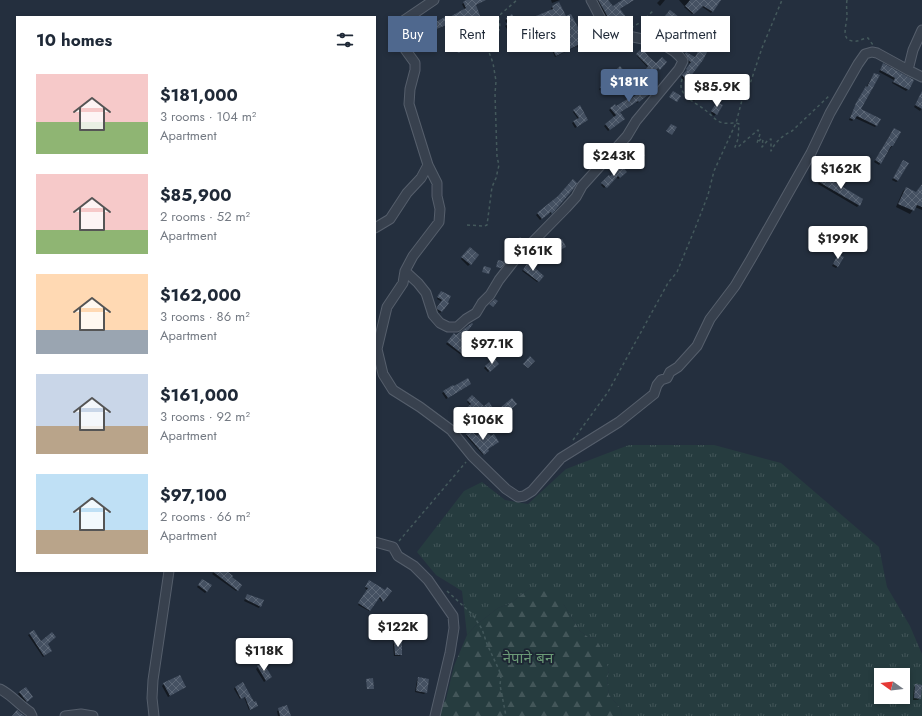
<!DOCTYPE html>
<meta charset="utf-8">
<style>
:root{--surface:#fff;--page:#f2f2f3;--text:#1f2937;--muted:#747a83;--accent:#4f688e}
body{margin:0;font-family:Jost,"Noto Sans Devanagari",sans-serif;background:var(--page);color:var(--text);height:100vh;display:flex;flex-direction:column;font-size:15px;white-space:nowrap}
*{box-sizing:border-box;margin:0}
p{font-size:13px;color:var(--muted)}
.icon{flex:none;width:22px;height:22px;fill:none;stroke:currentColor;stroke-width:2;stroke-linecap:round;stroke-linejoin:round}
.map{position:relative;flex:1;overflow:hidden}
.sheet{position:absolute;left:16px;top:16px;width:360px;height:556px;display:flex;flex-direction:column;background:var(--surface);border-radius:0px;box-shadow:0 2px 6px #0003}
.sheet>*{flex:none}
.guide{position:absolute;left:388px;top:16px;width:380px;height:36px;display:flex;gap:8px}
.needle{width:26px;rotate:284deg}
.tools{position:absolute;left:874px;top:668px;display:grid;gap:8px}
.tools a{display:grid;place-items:center;width:36px;height:36px;border-radius:0px;background:var(--surface);box-shadow:0 2px 6px #0003;font-size:20px}
.price{position:absolute;translate:-50% -34px;padding:0 9px;border-radius:4px;background:#fff;color:#222;font-size:13px;line-height:26px;filter:drop-shadow(0 1px 2px #0008)}
.price::after{content:'';position:absolute;left:50%;top:24px;width:12px;height:9px;margin-left:-6px;background:inherit;clip-path:polygon(0 0,100% 0,50% 100%)}
.price.on{background:var(--accent);color:#fff}
ul{padding:0;list-style:none}
li{display:flex;align-items:center;gap:12px;height:100px;padding:0 20px}
li span{display:grid;place-items:center;flex:none;width:112px;height:80px;border-radius:0px;color:#555}
li>.icon{margin-inline-start:auto}
span .icon{width:48px;height:48px;fill:#fffc;stroke-width:1}
li b{font-size:17px}
h2{display:flex;justify-content:space-between;align-items:center;height:48px;padding:0 20px;font-size:17px}
.chip{padding:0 14px;border-radius:0px;background:var(--surface);box-shadow:0 2px 6px #0003;font-size:14px;line-height:36px}
.chip.on{background:var(--accent);color:#fff}
.map>svg:first-child{display:block}
.grass{fill:url(#grass-tufts);fill-rule:evenodd}
.forest{fill:url(#forest-firs)}
.shadow{fill:#0007}
.building{fill:url(#building-cross-hatch)}
.lines{fill:none;stroke-linecap:round;stroke-linejoin:round}
.minor-casing{stroke:#565f6c;stroke-width:11}
.path{stroke:#44595c;stroke-width:1.5;stroke-dasharray:3 3;stroke-linecap:butt}
.minor{stroke:#38414e;stroke-width:9}
.labels{text-anchor:middle;dominant-baseline:central;stroke-width:3.5;stroke-linejoin:round;paint-order:stroke}
.park-label{font-size:15px;fill:#6b9a76;stroke:#1d2633}
</style>
<div class="map">
<svg width="922" height="716" viewBox="0 0 922 716">
<defs>
<pattern id="grass-tufts" width="24" height="20" patternUnits="userSpaceOnUse"><rect width="24" height="20" fill="#263c3f"/><path d="M3 7l-1-3M5 7V3M7 7l1-3M15 17l-1-3M17 17v-4M19 17l1-3" fill="none" stroke="#435659"/></pattern>
<pattern id="forest-firs" width="22" height="20" patternUnits="userSpaceOnUse"><rect width="22" height="20" fill="#263c3f"/><path d="M5 1l3.5 6h-7zM16 11l3.5 6h-7z" fill="#435659"/></pattern>
<pattern id="building-cross-hatch" width="8" height="8" patternUnits="userSpaceOnUse"><rect width="8" height="8" fill="#455162"/><path d="M0 0l8 8M0 8l8-8" fill="none" stroke="#5d6877"/></pattern>
</defs>
<rect width="100%" height="100%" fill="#242f3e"/>
<path class="grass" d="M629,445H714L781,463L879,547L887,587L910,626L922,654V716H622L620,708L609,695L607,681L609,670L595,638L588,637L580,631L564,605L530,588L511,603L498,608L476,625L467,635L462,591L436,575L417,552L464,491L482,482L505,500L528,504L566,469ZM881,675H903V697H881Z"/>
<path class="forest" d="M537,587L550,591L564,605L580,631L588,637L595,638L600,646L609,670L607,681L609,695L620,708L622,716H436L446,699L454,666L467,635L476,625L498,608L511,603L530,588Z"/>
<path class="shadow" d="M469,0H478L480,3L475,6L481,21L480,22L470,27L468,23L460,27L458,22L449,27L447,25L435,30L433,25L434,24L445,19V20L465,10L462,4Z
M551,0H560L552,3Z
M594,0H607L613,8L624,0H633L619,10L625,23L621,27L615,20L609,26Z
M660,0H665L660,6L657,3Z
M679,0H715L719,2L711,13L701,6L691,15L692,14L684,7H685Z
M558,4L565,18L578,30L585,43L578,48L577,46L555,57L550,46L563,39L554,19L528,30L525,25L536,19L537,17L552,11L551,8Z
M668,12L678,17L670,26L662,20Z
M507,19L520,25L509,32L505,26L508,24L505,21Z
M651,19L654,24L649,30L645,26Z
M687,28L693,34L682,46L677,41V39Z
M703,42L702,60L685,82L681,77L687,72L686,71L691,64L688,62L684,56L686,54L694,58Z
M637,54L657,65L666,62L659,69L657,67L651,74L646,70L648,68L637,56Z
M882,66L908,89L906,91L892,83L894,80L879,72Z
M620,67L624,75L602,93L599,89L609,81L607,79Z
M874,74L859,110L876,126L875,127L855,118L852,121L849,120L855,106Z
M689,89L700,94L694,101L685,94Z
M647,95L637,103L636,102L619,112L622,120L608,131L604,126L615,118L609,110L615,106L616,107Z
M919,99L922,100V108L920,111L914,107Z
M716,104V114L714,116L711,113Z
M579,106L586,121L575,128L572,123L578,119L573,112Z
M892,131V146L879,165L874,162Z
M638,150L644,155L634,167L628,162Z
M903,161L898,181L896,182L892,180Z
M624,174L618,179L616,176L604,188L601,185L609,176Z
M822,178L862,199L859,205L857,207L818,184Z
M922,184V210L915,207L910,214L896,207L903,191L906,188L916,193Z
M557,198L560,204L550,214L549,213L540,220L536,215Z
M561,240L565,247L550,255L547,248Z
M468,250L470,264L468,266L461,259Z
M837,257V267L836,268L832,266Z
M527,265L543,276L537,282L522,271Z
M440,293L448,303L440,313L436,309L441,301L437,299Z
M465,333L470,350L464,357L446,344L454,334L457,336Z
M494,359L497,363L488,372L484,368Z
M468,385L446,399L442,393L454,387Z
M472,396L484,407L492,408L481,416L475,409L466,417L463,413L471,406L467,402Z
M512,399L516,404L504,414L500,409Z
M470,431L488,451L483,455L466,436Z
M215,571H225L237,590L236,591L212,574Z
M201,582L207,591L205,593L197,587Z
M369,582L385,591H391L382,602L378,597L369,611L358,605L367,590L365,588Z
M247,595L262,601L259,608L244,601Z
M30,634L41,642L47,644L50,652L43,657L28,635Z
M395,642L401,654L400,656H394L393,644Z
M262,663L269,678L264,682L256,669Z
M419,678L426,692L424,694L415,692L417,680Z
M164,684L185,687L168,697L162,686Z
M916,685L920,698L918,700H913L914,687Z
M235,687L257,706L249,710L244,697L240,699L234,689Z
M20,692L31,698L25,703L18,694Z
M287,706L290,716H278L277,711Z"/>
<path class="building" d="M466,0H486L476,5L482,21L471,26L470,22L462,26L460,22L451,26L449,24L437,29L434,23L445,17L446,19L466,8L463,2Z
M598,0H608L613,6L622,0H634L620,9L629,21L623,25L618,19L612,24Z
M690,0H721L713,12L703,6L694,14L685,6Z
M559,2L566,16L571,14L579,29L580,28L588,42L579,47L578,45L556,56L550,44L564,37L555,18L529,29L526,23L537,18L536,16L553,9L552,6Z
M670,10L679,17L673,25L663,18Z
M512,14L514,18L517,16L522,24L511,32L506,24L508,22L506,18Z
M651,18L656,24L651,29L646,24Z
M419,23L427,24L424,33L417,31Z
M687,27L695,34L684,45L677,38Z
M605,35L611,39L604,42L601,37Z
M616,40L625,42L626,43L619,48L615,41Z
M703,41L711,44L703,60L687,81L682,75L687,70L686,69L691,62L689,61L685,54L686,52L695,57Z
M463,43L466,50L458,53L455,46Z
M642,48L649,57L656,63L662,57L667,62L660,70L658,68L652,74L646,69L648,66L636,54Z
M883,63L914,80L909,90L893,82L895,78L880,70Z
M620,66L627,74L604,92L600,87L610,79L608,77Z
M874,73L880,75L861,109L881,119L877,126L857,116L854,120L850,118L856,103L866,86L867,87Z
M691,86L701,94L697,100L686,92Z
M643,89L648,95L639,102L638,101L616,115L610,108L615,104L616,106L629,98L630,100Z
M673,91L681,96L677,102L669,97Z
M922,91V109L915,105Z
M717,102L723,105L717,115L711,111Z
M580,105L588,120L577,127L573,121L579,118L573,110Z
M620,112L625,119L610,130L605,124Z
M671,124L677,127L672,135L666,131Z
M894,128L901,132L893,146H891L881,164L875,160Z
M638,149L645,155L636,166L629,160Z
M903,160L909,163L898,181L893,178Z
M622,166L627,172L620,178L618,176L607,188L601,183L609,175L610,176Z
M823,175L863,199L860,206L819,182Z
M573,179L577,183L575,187L552,214L551,212L542,219L537,213L558,196Z
M922,184V207L917,205L914,211L898,204L906,187L916,192Z
M520,237L525,241L516,251L512,248Z
M562,239L566,247L552,254L548,245Z
M470,247L479,255L471,265L461,257Z
M838,254L844,257L838,267L833,264Z
M498,260L506,262L501,268L496,267Z
M528,262L544,276L539,282L523,270Z
M484,266L491,268L489,274L482,272Z
M441,291L451,296L448,302L449,303L442,312L437,309V307L442,300L437,297Z
M495,299L498,301L493,307L489,304Z
M472,323L473,324L466,333L476,338L470,349L471,350L466,357L447,342L454,333L456,335Z
M530,356L535,361L528,368L523,364Z
M494,358L499,364L490,372L485,366Z
M468,378L471,384L448,398L443,391L453,385L454,386Z
M472,395L484,406L489,402L493,408L482,416L477,409L468,417L463,411L471,404L467,400Z
M512,398L517,404L507,413L501,407Z
M484,429L491,436L494,434L499,442L488,449L489,451L484,455L466,434L470,430L477,436Z
M212,571H227L233,576L232,577L242,585L238,591Z
M202,579L212,585L207,592L198,585Z
M369,580L385,590L387,587L392,591L383,602L380,597L370,611L358,603L368,588L365,587Z
M247,594L264,600L261,607L245,599Z
M34,630L41,641L52,632L56,637L48,644L52,651L44,656L29,633Z
M394,641H402V655H395Z
M263,662L272,677L266,681L257,666Z
M180,675L186,687L170,696L163,683Z
M418,677L429,679L427,693L416,691Z
M373,678L374,689H367L366,679Z
M243,682L254,702L256,701L258,706L250,710L245,697L241,699L235,687Z
M915,684L922,685L921,699L914,698Z
M26,687L33,697L27,702L19,692Z
M287,705L291,716H280L278,708Z
M17,710L22,714L25,716H12Z"/>
<g class="lines">
<defs>
<path id="minor" d="M434,0L403,21L399,29L398,34L402,45L415,63V70L410,89L409,104L428,165L437,183V196L440,209L439,222L413,256L405,271L403,283L387,307L377,349L383,374L393,390L420,407L451,430L472,456L506,489L518,497L524,496L532,491L561,458L619,422L654,394L657,385L661,380L667,378L670,372L678,367L697,346L710,319L735,286L751,259L811,153L830,113L858,64L865,54L872,52L877,53L908,70
M922,30L913,50L908,70L922,77
M375,228L390,219L407,193L421,178L428,165
M405,271L418,283L426,293L433,315L440,323L448,327H457L466,319L476,313L482,303L490,295L499,280L513,262L566,208L576,197L582,186L627,136L636,121L679,69L683,61C671,43 648,40 628,36C623,35 617,35 613,33C604,29 596,8 591,0
M375,542L393,547L398,556L414,566L428,580L453,616L454,628L450,653L435,716
M0,689C12,695 19,705 30,712L32,716
M65,716L81,714L93,716
M154,716L152,698L153,680L169,571"/>
</defs>
<use href="#minor" class="minor-casing"/>
<path class="path" d="M847,0C846,6 847,11 847,16C847,24 840,40 853,41C859,42 863,38 868,38L873,45
M631,28L641,22L653,11
M682,79C681,84 680,87 683,92C687,100 698,104 705,110C711,114 715,121 723,123C728,124 733,122 739,124L738,139L735,147H738L758,130L760,134L757,143L761,139H763L762,147L768,140L771,139V151C775,142 783,135 792,131L830,95
M467,225L484,226L487,225L492,187L496,178L499,165L497,157L495,94L496,81L493,63L486,44L496,36L500,28L499,16L502,13L517,0
M573,440L608,392L668,283L677,272L696,226L708,195L714,171L736,123L742,100L750,84L762,48L782,0
M399,541L466,462
M447,591L473,615L482,629L487,644L499,670L501,676L500,685L506,716"/>
<use href="#minor" class="minor"/>
</g>
<g class="labels">
<g class="park-label">
<text x="528" y="658">नेपाने बन</text>
</g>
</g>
</svg>
<div class="tools">
<a><svg class="needle" viewBox="-14 -14 28 28"><path d="M0-13l5 13h-10z" fill="#e53935"/><path d="M0 13l5-13h-10z" fill="#747a83"/></svg></a>
</div>
<b class="price on" style="left:629px;top:103px">$181K</b>
<b class="price" style="left:717px;top:108px">$85.9K</b>
<b class="price" style="left:614px;top:177px">$243K</b>
<b class="price" style="left:841px;top:190px">$162K</b>
<b class="price" style="left:838px;top:260px">$199K</b>
<b class="price" style="left:533px;top:272px">$161K</b>
<b class="price" style="left:492px;top:365px">$97.1K</b>
<b class="price" style="left:483px;top:441px">$106K</b>
<b class="price" style="left:398px;top:648px">$122K</b>
<b class="price" style="left:264px;top:672px">$118K</b>
<div class="guide">
<a class="chip on">Buy</a>
<a class="chip">Rent</a>
<a class="chip">Filters</a>
<a class="chip">New</a>
<a class="chip">Apartment</a>
</div>
<section class="sheet">
<h2>10 homes<svg class="icon" aria-label="filters" viewBox="0 0 24 24"><path d="M4 7h16M4 17h16"/><circle cx="9" cy="7" r="2"/><circle cx="15" cy="17" r="2"/></svg></h2>
<ul>
<li><span style="background:linear-gradient(#f6c9c9 60%,#8fb573 0)"><svg class="icon" aria-label="home" viewBox="0 0 24 24"><path d="M3 11l9-7 9 7M6 9v11h12V9"/></svg></span><div><b>$181,000</b><p>3 rooms · 104 m²</p><p>Apartment</p></div></li>
<li><span style="background:linear-gradient(#f6c9c9 70%,#8fb573 0)"><svg class="icon" aria-label="home" viewBox="0 0 24 24"><path d="M3 11l9-7 9 7M6 9v11h12V9"/></svg></span><div><b>$85,900</b><p>2 rooms · 52 m²</p><p>Apartment</p></div></li>
<li><span style="background:linear-gradient(#ffd9b3 70%,#9aa5b1 0)"><svg class="icon" aria-label="home" viewBox="0 0 24 24"><path d="M3 11l9-7 9 7M6 9v11h12V9"/></svg></span><div><b>$162,000</b><p>3 rooms · 86 m²</p><p>Apartment</p></div></li>
<li><span style="background:linear-gradient(#c9d6e8 65%,#b9a48a 0)"><svg class="icon" aria-label="home" viewBox="0 0 24 24"><path d="M3 11l9-7 9 7M6 9v11h12V9"/></svg></span><div><b>$161,000</b><p>3 rooms · 92 m²</p><p>Apartment</p></div></li>
<li><span style="background:linear-gradient(#bfe0f5 70%,#b9a48a 0)"><svg class="icon" aria-label="home" viewBox="0 0 24 24"><path d="M3 11l9-7 9 7M6 9v11h12V9"/></svg></span><div><b>$97,100</b><p>2 rooms · 66 m²</p><p>Apartment</p></div></li>
</ul>
</section>
</div>
